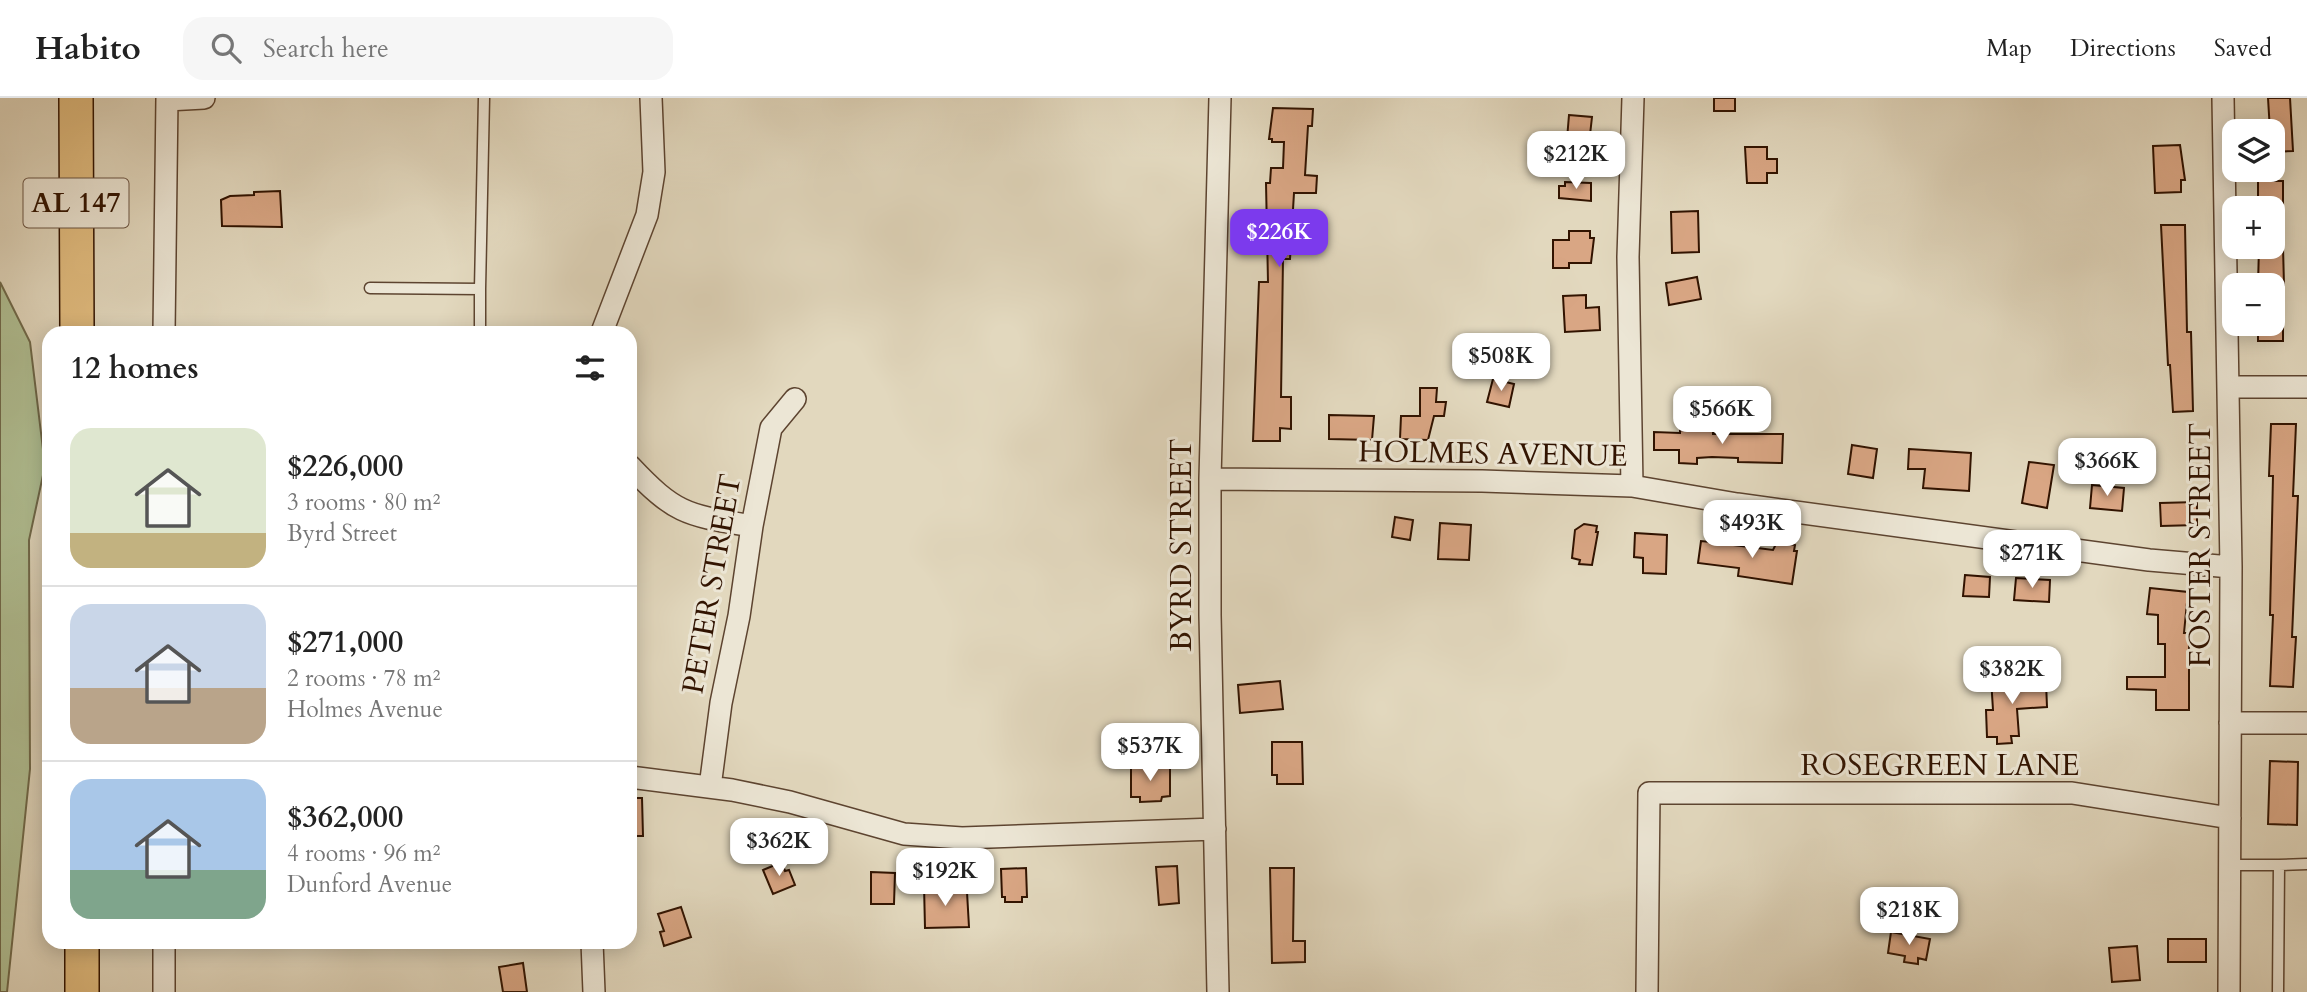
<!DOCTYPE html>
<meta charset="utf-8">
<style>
:root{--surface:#fff;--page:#f6f6f6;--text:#222;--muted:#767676;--line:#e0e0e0;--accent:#7c3aed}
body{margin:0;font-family:Cardo,serif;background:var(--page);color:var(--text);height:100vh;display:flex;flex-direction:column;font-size:26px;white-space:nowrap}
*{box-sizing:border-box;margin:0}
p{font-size:23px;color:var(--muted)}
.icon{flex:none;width:38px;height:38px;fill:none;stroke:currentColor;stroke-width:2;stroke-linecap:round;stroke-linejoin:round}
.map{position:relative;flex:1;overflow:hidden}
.details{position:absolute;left:42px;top:228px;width:595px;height:623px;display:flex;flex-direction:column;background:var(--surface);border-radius:21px;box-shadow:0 4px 18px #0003}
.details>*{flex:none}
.buttons{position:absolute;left:2222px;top:21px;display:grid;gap:14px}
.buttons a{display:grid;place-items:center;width:63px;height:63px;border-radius:14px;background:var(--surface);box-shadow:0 4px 18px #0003;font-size:35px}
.price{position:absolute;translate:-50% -60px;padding:0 16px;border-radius:14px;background:#fff;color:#222;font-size:23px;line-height:46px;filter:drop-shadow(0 2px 4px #0008)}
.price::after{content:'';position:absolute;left:50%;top:42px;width:21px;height:16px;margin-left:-10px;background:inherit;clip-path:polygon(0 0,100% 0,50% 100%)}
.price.selected{background:var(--accent);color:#fff}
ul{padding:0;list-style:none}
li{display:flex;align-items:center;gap:21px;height:175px;padding:0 28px}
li+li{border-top:2px solid var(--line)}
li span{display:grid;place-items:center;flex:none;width:196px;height:140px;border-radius:21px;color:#555}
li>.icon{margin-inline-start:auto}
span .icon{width:84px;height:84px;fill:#fffc;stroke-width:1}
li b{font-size:30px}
h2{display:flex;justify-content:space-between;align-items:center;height:84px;padding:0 28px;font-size:30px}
header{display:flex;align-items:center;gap:42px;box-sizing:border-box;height:98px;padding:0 35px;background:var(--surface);border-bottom:2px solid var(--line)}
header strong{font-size:33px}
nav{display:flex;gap:38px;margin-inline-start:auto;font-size:24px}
.search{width:490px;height:63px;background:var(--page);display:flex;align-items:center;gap:18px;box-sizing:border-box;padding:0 24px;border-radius:21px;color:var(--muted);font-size:26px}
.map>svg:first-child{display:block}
.green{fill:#b0bf93;stroke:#70694a;stroke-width:2}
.building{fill:#d9a684;stroke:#311300;stroke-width:2}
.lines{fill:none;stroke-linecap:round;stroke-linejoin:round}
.lane-casing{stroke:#5d4430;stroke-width:13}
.street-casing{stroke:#5d4430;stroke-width:24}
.primary-casing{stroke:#311300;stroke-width:36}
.lane{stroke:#ece6d5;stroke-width:10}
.street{stroke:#ece6d5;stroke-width:21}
.primary{stroke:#e1bc7f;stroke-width:33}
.labels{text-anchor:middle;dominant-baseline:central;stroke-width:6;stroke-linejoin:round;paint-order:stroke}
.shield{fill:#ece6d5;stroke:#695240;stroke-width:2}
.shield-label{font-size:28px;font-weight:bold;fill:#311300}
.street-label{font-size:30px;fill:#311300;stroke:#ece6d5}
</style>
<header>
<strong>Habito</strong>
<div class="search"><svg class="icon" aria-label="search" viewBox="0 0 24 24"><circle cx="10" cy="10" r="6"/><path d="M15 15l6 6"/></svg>Search here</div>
<nav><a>Map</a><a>Directions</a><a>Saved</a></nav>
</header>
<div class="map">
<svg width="2307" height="894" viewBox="0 0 2307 894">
<rect width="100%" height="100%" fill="#e2d8be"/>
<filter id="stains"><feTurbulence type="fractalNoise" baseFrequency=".00286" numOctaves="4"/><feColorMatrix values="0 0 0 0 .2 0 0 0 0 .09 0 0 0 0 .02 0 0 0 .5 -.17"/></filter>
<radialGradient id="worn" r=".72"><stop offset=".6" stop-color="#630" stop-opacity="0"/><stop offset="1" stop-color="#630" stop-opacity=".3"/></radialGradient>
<path class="green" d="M0,184L30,244L45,368L29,442L30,671L7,894H0Z"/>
<path class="building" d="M1714,0H1735V13H1714Z
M2268,0H2290L2293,53L2273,54V33H2270Z
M1273,10L1313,11L1312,28H1308L1305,77L1317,78L1316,95H1294L1290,161H1283L1281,299H1291V331L1280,330V343H1253L1259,184H1268L1266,85H1270L1271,70H1283L1284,44H1272V41H1269Z
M1569,17L1592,19L1590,37L1595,38L1594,52L1591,51L1590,55L1566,53Z
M2180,47L2185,82H2181V94L2155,95L2153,48Z
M1745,49H1767V61H1777V75H1767V85H1747Z
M2258,83H2283V110H2258Z
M1565,84L1591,85V103L1559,100V88H1565Z
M280,93L282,129L222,128L221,102L230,98L254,97V94Z
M1698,113L1699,154L1672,155L1671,114Z
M2161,127H2185L2187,234H2191L2193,313L2173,314L2170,267H2168Z
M1569,133H1590V140H1594L1591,165H1569V170H1553V142H1569Z
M2259,149H2283L2284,187H2258Z
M1697,179L1701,201L1669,207L1666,185Z
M1586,197V210L1599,209L1600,232L1565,234L1563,198Z
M2258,226H2283V243H2258Z
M1493,281L1514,286L1509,309L1487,304Z
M1420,290H1437L1436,304H1446L1444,318H1434L1428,342L1400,341L1401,318H1420Z
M1329,317L1374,318L1372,342L1329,341Z
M2271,326H2296L2293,398H2298L2292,539H2296L2293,589L2270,588L2273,517H2270L2273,378H2269Z
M1680,332L1713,333V336H1783L1782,365L1738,364V360L1712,359L1697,360V366L1679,365V352H1654V334L1680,335Z
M1852,347L1877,351L1873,380L1848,376Z
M1909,351L1971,355L1969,393L1923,390L1925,371H1908Z
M2029,364L2054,367L2047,410L2022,405Z
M2092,387L2124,390L2122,413L2090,410Z
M2197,404V427L2161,428L2160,405Z
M1395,419L1413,422L1410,442L1392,439Z
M1440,425L1471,427L1469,462L1438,461Z
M1584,426L1597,428L1596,434H1598L1592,467L1579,466L1580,462L1572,460L1575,432Z
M1635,435L1667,437L1666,476L1643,475V460L1634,459Z
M1720,442L1734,444V447L1773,452L1777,444L1795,447L1794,453H1797L1792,486L1738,478L1739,470L1698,465L1701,443L1720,445Z
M1965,477L1990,479L1989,499L1963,498Z
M2016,480L2050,482L2049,504L2014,502Z
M2150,490L2188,494L2184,535H2189V612H2156V592L2127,591V579H2165V546H2158V517L2147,516Z
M2011,579L2012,586L2046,584L2047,609L2017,611L2019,638H2011L2012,645L1997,646V639H1987L1986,612H1993L1991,580Z
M1280,583L1283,611L1240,615L1238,587Z
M1272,644H1302L1303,686H1277V677H1272Z
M2270,663L2298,664L2297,727L2268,726Z
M1131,669H1170V698L1162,699L1161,703L1140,704V699H1131Z
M630,700H642L643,738H630Z
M782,764L785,773L789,772L795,787L773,796L763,772Z
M1177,768L1179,805L1159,807L1156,769Z
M1026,770L1027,799H1022V804H1005V799H1002L1001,771Z
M1270,770H1294L1293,843H1305V864L1272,865Z
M871,774L895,775L894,806H871Z
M924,787H942V794H967L969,829L925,830Z
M681,809L691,839L664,848L660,834L664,833L658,816Z
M1891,834L1930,841L1926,862L1918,860V866L1904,864L1905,858L1888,855Z
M2168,841H2206V864H2168Z
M2137,848L2140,882L2112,884L2109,850Z
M523,865L527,894H503L499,869Z"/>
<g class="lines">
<defs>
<path id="lane" d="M370,190L480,191L484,0
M480,234V191
M2230,767H2279
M2278,894L2279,767L2307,766"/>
<path id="street" d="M2223,0L2231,469L2229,894
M167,2L204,0
M164,234L167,0
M602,234L647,117L654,74L651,0
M2229,289H2307
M630,368C676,417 687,417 752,428
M1210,381L1482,383L1632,388L1737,406L2149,462L2231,469
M1632,388L1628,159L1633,0
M2230,625H2307
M630,679L732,692L790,704L904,736L962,740L1215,731
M710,689L721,605L739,518L752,428L771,330L795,301
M592,844L594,894
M164,894V844
M1218,894L1210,517V381L1220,0
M1647,894L1649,695H2072L2230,720"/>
<path id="primary" d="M76,0L77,234
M82,844V894"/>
</defs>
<use href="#lane" class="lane-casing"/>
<use href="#street" class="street-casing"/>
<use href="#primary" class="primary-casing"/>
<use href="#lane" class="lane"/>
<use href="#street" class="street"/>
<use href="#primary" class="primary"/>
</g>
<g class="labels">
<rect class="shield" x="23.5" y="80.5" width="105" height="49" rx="5"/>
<g class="shield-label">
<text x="76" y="105">AL 147</text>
</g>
<g class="street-label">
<text transform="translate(1493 356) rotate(1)">HOLMES AVENUE</text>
<text transform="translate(1181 447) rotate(-90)">BYRD STREET</text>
<text transform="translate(2200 447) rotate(-90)">FOSTER STREET</text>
<text transform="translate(712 486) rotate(-80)">PETER STREET</text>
<text x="1940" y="667">ROSEGREEN LANE</text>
</g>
</g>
<rect width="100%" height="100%" filter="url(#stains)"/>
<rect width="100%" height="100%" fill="url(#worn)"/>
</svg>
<div class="buttons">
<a><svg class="icon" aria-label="layers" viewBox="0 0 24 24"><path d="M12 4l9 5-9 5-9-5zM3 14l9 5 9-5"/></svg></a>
<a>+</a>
<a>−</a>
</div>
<b class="price" style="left:1576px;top:93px">$212K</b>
<b class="price selected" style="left:1279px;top:171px">$226K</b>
<b class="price" style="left:1501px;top:295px">$508K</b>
<b class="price" style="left:1722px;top:348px">$566K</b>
<b class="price" style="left:2107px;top:400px">$366K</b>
<b class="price" style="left:1752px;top:462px">$493K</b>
<b class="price" style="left:2032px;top:492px">$271K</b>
<b class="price" style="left:2012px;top:608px">$382K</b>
<b class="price" style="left:1150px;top:685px">$537K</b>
<b class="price" style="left:779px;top:780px">$362K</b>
<b class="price" style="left:945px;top:810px">$192K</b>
<b class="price" style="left:1909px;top:849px">$218K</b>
<section class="details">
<h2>12 homes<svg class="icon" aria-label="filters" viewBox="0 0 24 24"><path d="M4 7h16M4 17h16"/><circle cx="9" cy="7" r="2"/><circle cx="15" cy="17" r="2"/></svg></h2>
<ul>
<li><span style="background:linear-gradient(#dfe7d0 75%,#c2b280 0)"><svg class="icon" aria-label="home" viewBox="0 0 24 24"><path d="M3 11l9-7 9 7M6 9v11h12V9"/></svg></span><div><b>$226,000</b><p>3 rooms · 80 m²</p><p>Byrd Street</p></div></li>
<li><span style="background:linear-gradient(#c9d6e8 60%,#b9a48a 0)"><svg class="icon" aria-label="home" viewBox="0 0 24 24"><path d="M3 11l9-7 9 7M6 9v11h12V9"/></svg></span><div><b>$271,000</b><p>2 rooms · 78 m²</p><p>Holmes Avenue</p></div></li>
<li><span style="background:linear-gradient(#a9c7e8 65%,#7fa58c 0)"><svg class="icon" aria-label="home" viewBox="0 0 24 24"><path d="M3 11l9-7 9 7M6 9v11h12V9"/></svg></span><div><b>$362,000</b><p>4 rooms · 96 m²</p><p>Dunford Avenue</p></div></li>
</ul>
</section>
</div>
